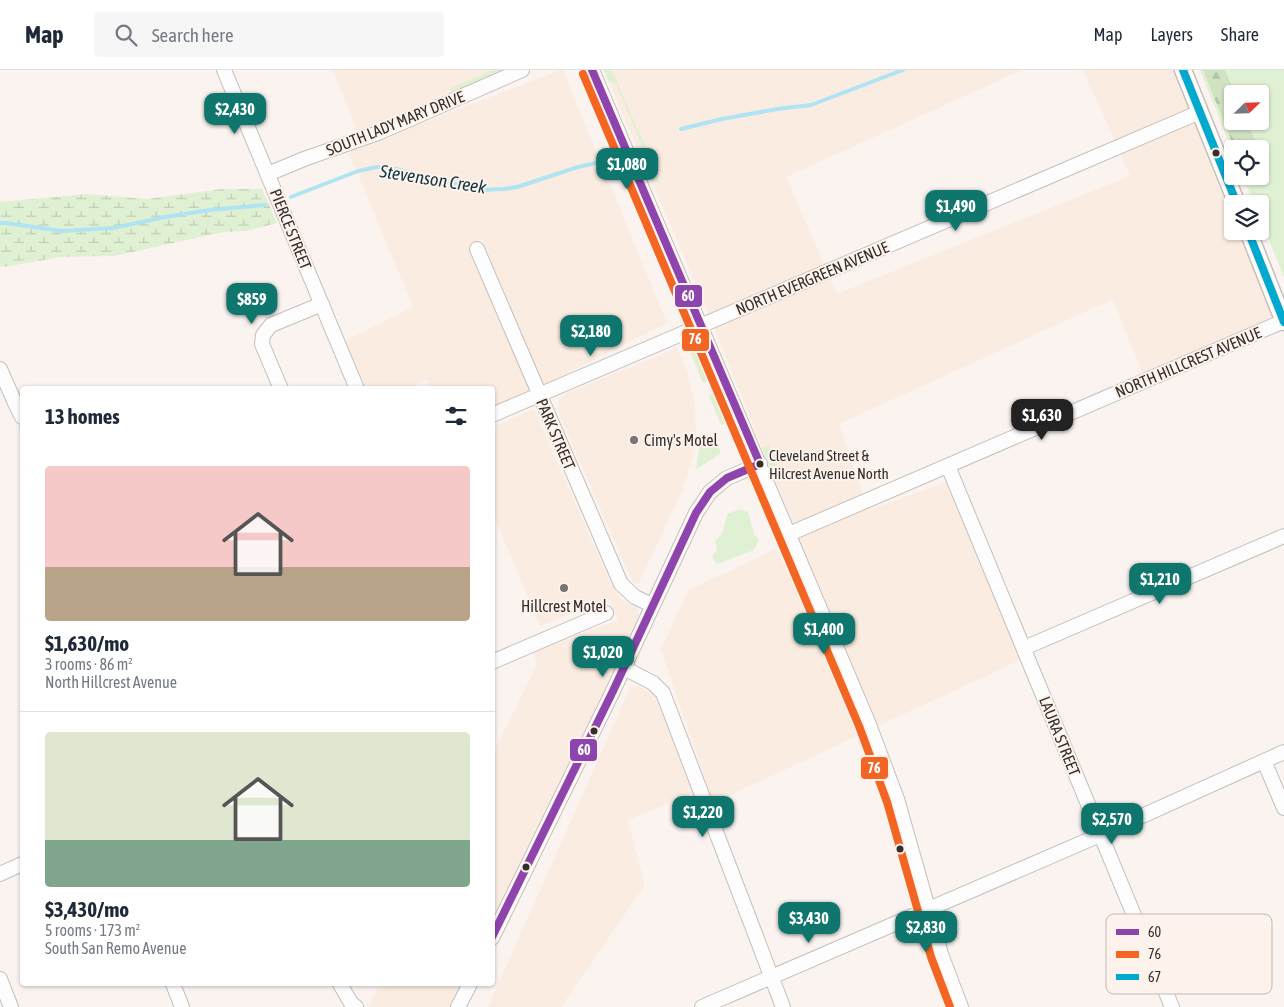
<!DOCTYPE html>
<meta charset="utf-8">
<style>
:root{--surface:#fff;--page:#f6f6f7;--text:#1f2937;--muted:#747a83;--line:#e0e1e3;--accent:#0f766e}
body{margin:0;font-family:"Asap Condensed",sans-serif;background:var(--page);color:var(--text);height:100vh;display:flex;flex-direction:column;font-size:19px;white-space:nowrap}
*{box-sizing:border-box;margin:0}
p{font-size:16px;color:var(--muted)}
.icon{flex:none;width:28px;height:28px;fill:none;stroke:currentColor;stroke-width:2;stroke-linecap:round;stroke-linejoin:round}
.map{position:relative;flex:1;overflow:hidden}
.sheet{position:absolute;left:20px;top:316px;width:475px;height:600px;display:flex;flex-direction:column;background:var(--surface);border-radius:5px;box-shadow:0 1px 4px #0004}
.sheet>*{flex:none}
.needle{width:32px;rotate:67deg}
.controls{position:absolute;left:1224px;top:15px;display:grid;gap:10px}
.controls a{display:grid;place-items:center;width:45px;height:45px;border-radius:5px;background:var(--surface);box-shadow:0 1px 4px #0004;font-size:25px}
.price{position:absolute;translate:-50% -42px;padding:0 11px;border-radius:10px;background:var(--accent);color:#fff;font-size:16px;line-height:32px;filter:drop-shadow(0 1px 2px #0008)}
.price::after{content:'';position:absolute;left:50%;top:30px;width:15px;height:11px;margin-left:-8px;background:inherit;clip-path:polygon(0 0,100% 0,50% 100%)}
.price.current{background:#222;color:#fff}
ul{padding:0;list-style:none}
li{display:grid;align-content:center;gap:10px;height:265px;padding:0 25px}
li+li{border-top:1px solid var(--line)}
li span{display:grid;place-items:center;height:155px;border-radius:5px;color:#555}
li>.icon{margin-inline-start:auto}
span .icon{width:90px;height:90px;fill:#fffc;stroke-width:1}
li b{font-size:21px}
h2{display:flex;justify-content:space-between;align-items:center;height:60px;padding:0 25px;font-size:21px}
header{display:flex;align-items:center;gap:30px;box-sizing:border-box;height:70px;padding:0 25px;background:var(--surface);border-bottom:1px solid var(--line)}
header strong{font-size:24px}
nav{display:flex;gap:28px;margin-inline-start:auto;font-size:18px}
.search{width:350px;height:45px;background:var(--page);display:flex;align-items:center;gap:12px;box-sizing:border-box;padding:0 18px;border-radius:5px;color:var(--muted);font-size:19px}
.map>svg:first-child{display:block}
.commercial{fill:#fbece2}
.green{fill:#e0f0d3;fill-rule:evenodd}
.forest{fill:url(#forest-firs)}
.wetland{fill:url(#wetland-marsh)}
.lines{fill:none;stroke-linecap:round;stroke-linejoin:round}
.stream{stroke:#b0e4f3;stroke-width:4}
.minor-casing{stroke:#c4bfbc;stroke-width:16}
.major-casing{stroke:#c4bfbc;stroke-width:19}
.minor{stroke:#fefdfd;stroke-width:14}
.major{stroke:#fefdfd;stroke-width:16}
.bus-1-casing{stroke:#fef2ec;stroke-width:11}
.bus-2-casing{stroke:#fef2ec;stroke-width:11}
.bus-3-casing{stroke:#fef2ec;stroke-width:11}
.bus-1{stroke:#8e44ad;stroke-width:8}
.bus-2{stroke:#f26522;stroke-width:8}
.bus-3{stroke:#00a9ce;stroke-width:8}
.bus-dot{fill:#342f2d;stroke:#fef2ec;stroke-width:2}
.poi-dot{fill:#797471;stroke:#fef2ec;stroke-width:2}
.labels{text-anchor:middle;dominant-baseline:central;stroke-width:4;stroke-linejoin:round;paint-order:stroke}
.bus-label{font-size:15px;fill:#342f2d;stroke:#fef2ec;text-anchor:start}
.street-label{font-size:16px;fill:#342f2d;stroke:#fef2ec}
.poi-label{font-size:16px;fill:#342f2d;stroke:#fef2ec;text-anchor:start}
.water-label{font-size:18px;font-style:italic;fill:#113640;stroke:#fef2ec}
.key{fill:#fef2ec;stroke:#c1b8b3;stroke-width:1}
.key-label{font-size:14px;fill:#342f2d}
.line-badge{stroke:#fef2ec;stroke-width:2}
.badge-label{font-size:14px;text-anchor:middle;font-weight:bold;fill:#fff}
</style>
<header>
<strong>Map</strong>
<div class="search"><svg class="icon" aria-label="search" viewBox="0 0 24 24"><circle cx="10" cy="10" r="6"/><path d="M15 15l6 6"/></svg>Search here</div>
<nav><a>Map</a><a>Layers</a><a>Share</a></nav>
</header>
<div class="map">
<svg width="1284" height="937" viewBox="0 0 1284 937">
<defs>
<pattern id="forest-firs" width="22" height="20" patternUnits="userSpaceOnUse" patternTransform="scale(1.25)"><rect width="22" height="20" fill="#d1e2c3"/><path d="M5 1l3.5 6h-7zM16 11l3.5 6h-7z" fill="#b4c2a8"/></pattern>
<pattern id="wetland-marsh" width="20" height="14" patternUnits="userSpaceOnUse" patternTransform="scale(1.25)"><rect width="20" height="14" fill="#e0f0d3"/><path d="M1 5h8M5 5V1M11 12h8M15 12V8" fill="none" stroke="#c1ceb5"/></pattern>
</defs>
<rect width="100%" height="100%" fill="#faf3f0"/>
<path class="commercial" d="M333,0H491L376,57L358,63Z
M561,0H563L667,253L544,315L482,169L468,176L530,321L493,338L492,319H431L427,309L407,319H365L345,271L413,237L348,81Z
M604,0H1022L786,107L825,196L709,245Z
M1083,0H1174L1190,39L1115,71Z
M1195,51L1232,144V161H1239L1274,247L1143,304L1113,229L839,354L863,424L793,454L714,258L830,208L837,224L1130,106L1120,84Z
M678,278L688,305L695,335L696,364L693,386L681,424L638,514L632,511L559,344L558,331L567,323Z
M534,339L612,516L621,529L636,537L639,545L637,554L493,850V684L537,594L533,582L618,550L609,528L540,556L493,444V357Z
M947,412L1020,590L878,656L798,467L868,437L869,440Z
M776,479L864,663L713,733L661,579L689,520Z
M637,616L652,623L659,632L692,723L628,750L645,815L561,937H488L630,618Z
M379,914H461L450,937H369Z"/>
<path class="green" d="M492,0H505L452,22L449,19Z
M604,0H612L660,111L657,112L651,110L650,107L653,102L616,14L609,12Z
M1200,0H1284V207L1260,148V134H1254L1243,106H1260V79H1232V80ZM1232,24H1260V51H1232Z
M699,278L711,303L709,310L703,313L690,282Z
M715,323L721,326L730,346L728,352L721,355L709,326Z
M715,370L721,383L697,399L696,397L700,375Z
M769,374L781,403L774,406L762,378Z
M739,439L748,442L754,464L759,470L754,480L717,494L712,487L717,480L715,470C726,465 723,453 728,444Z"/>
<path class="forest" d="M1203,0H1225L1235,24H1232V51H1247L1258,79H1235Z"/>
<path class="wetland" d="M222,119H262L277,153L246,161L223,162L114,186L60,187L4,197L0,196V132L87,124L147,129Z"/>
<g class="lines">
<path class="stream" d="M681,59L722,49L777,39L811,35L903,0
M291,127L358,101L377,97L396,99L480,120L504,119L517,117L578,97L605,91
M0,153H6L62,161L113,158L165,147L210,140L265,135"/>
<defs>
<path id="minor" d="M224,0L357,319
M592,0L868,652L897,729L941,884L961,937
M268,104L304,89L378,63L522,0
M477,179L621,514L635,527L652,535
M0,299L15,333L22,347
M281,319L262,274L263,265L271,255L322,234
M492,345L1200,42
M948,396L1172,937
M789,464L1284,251
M1024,578L1284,466
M492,592L606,543
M624,598L653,613L663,623L783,937
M1264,691L1284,738
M0,804L22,794
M492,868L613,621L696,443L710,422L727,408L760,394
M0,909L11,937
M173,914L182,937
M340,914L351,933L356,937
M458,937L470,914
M702,937L1100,765L1284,682"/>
<path id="major" d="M1183,0L1237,134
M1248,161L1284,252"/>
</defs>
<use href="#minor" class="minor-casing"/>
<use href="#major" class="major-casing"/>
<use href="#minor" class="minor"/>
<use href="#major" class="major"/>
<defs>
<path id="bus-1" d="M492,867L613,621L696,443L710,422L727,408L760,394L592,0"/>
<path id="bus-2" d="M583,4L859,656L887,732L931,887L950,937"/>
<path id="bus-3" d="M1183,0L1237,134
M1248,161L1284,252"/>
</defs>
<use href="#bus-1" class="bus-1-casing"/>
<use href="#bus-2" class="bus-2-casing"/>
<use href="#bus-3" class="bus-3-casing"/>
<use href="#bus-1" class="bus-1"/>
<use href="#bus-2" class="bus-2"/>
<use href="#bus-3" class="bus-3"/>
</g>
<g class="bus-dot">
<circle cx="1216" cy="83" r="4.5"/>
<circle cx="760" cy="394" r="4.5"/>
<circle cx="594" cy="661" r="4.5"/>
<circle cx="900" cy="779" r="4.5"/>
<circle cx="526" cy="797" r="4.5"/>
</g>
<g class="poi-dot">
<circle cx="634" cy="370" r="5"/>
<circle cx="564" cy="518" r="5"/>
</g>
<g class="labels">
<g class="bus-label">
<text x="769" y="385">Cleveland Street &amp;<tspan x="769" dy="18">Hilcrest Avenue North</tspan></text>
</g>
<g class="street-label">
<text transform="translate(395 53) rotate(-22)">SOUTH LADY MARY DRIVE</text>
<text transform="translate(291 159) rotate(68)">PIERCE STREET</text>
<text transform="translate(812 208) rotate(-23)">NORTH EVERGREEN AVENUE</text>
<text transform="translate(1188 292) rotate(-23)">NORTH HILLCREST AVENUE</text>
<text transform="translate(556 364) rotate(67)">PARK STREET</text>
<text transform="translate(1060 666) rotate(68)">LAURA STREET</text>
</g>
<g class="poi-label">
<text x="644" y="370">Cimy's Motel</text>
<text x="564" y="536" text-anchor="middle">Hillcrest Motel</text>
</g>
<g class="water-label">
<text transform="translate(433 109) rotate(9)">Stevenson Creek</text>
</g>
</g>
<rect x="1106" y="844" width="166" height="80" rx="8" class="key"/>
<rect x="1116" y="859" width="23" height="6" fill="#8e44ad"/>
<rect x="1116" y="881" width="23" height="7" fill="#f26522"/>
<rect x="1116" y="904" width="23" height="6" fill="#00a9ce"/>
<g class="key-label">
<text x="1148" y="867">60</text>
<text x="1148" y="889">76</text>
<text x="1148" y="912">67</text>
</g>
<g class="line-badge">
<rect x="674" y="214" width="29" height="24" rx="5" fill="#8e44ad"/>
<rect x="681" y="258" width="29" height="24" rx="5" fill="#f26522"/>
<rect x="569" y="668" width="29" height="24" rx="5" fill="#8e44ad"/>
<rect x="860" y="686" width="29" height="24" rx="5" fill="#f26522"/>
</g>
<g class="badge-label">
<text x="688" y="231">60</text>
<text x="695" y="274">76</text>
<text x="584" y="685">60</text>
<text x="874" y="703">76</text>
</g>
</svg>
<div class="controls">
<a><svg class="needle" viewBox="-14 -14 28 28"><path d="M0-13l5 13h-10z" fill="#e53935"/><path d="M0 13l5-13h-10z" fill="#747a83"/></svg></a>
<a><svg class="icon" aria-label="locate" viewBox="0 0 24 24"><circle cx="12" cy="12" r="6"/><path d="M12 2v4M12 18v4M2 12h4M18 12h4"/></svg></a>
<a><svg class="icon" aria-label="layers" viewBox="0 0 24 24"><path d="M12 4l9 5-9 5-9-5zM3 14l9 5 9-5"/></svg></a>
</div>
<b class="price" style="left:235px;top:65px">$2,430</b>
<b class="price" style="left:627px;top:120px">$1,080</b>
<b class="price" style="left:956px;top:162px">$1,490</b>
<b class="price" style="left:252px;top:255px">$859</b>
<b class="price" style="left:591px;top:287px">$2,180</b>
<b class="price current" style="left:1042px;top:371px">$1,630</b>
<b class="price" style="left:1160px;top:535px">$1,210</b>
<b class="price" style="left:824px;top:585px">$1,400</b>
<b class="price" style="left:603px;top:608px">$1,020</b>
<b class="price" style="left:703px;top:768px">$1,220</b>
<b class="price" style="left:1112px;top:775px">$2,570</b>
<b class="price" style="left:809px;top:874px">$3,430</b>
<b class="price" style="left:926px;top:883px">$2,830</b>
<section class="sheet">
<h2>13 homes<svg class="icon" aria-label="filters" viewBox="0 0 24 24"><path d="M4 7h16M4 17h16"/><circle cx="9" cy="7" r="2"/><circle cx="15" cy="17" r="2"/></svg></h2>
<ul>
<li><span style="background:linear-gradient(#f6c9c9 65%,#b9a48a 0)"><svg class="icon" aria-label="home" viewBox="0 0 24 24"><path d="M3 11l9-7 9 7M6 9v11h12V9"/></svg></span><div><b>$1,630/mo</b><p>3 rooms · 86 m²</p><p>North Hillcrest Avenue</p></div></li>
<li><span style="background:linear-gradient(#dfe7d0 70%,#7fa58c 0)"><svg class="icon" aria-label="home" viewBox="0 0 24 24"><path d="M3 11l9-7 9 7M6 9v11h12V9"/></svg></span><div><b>$3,430/mo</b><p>5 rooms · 173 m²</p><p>South San Remo Avenue</p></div></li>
</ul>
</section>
</div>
